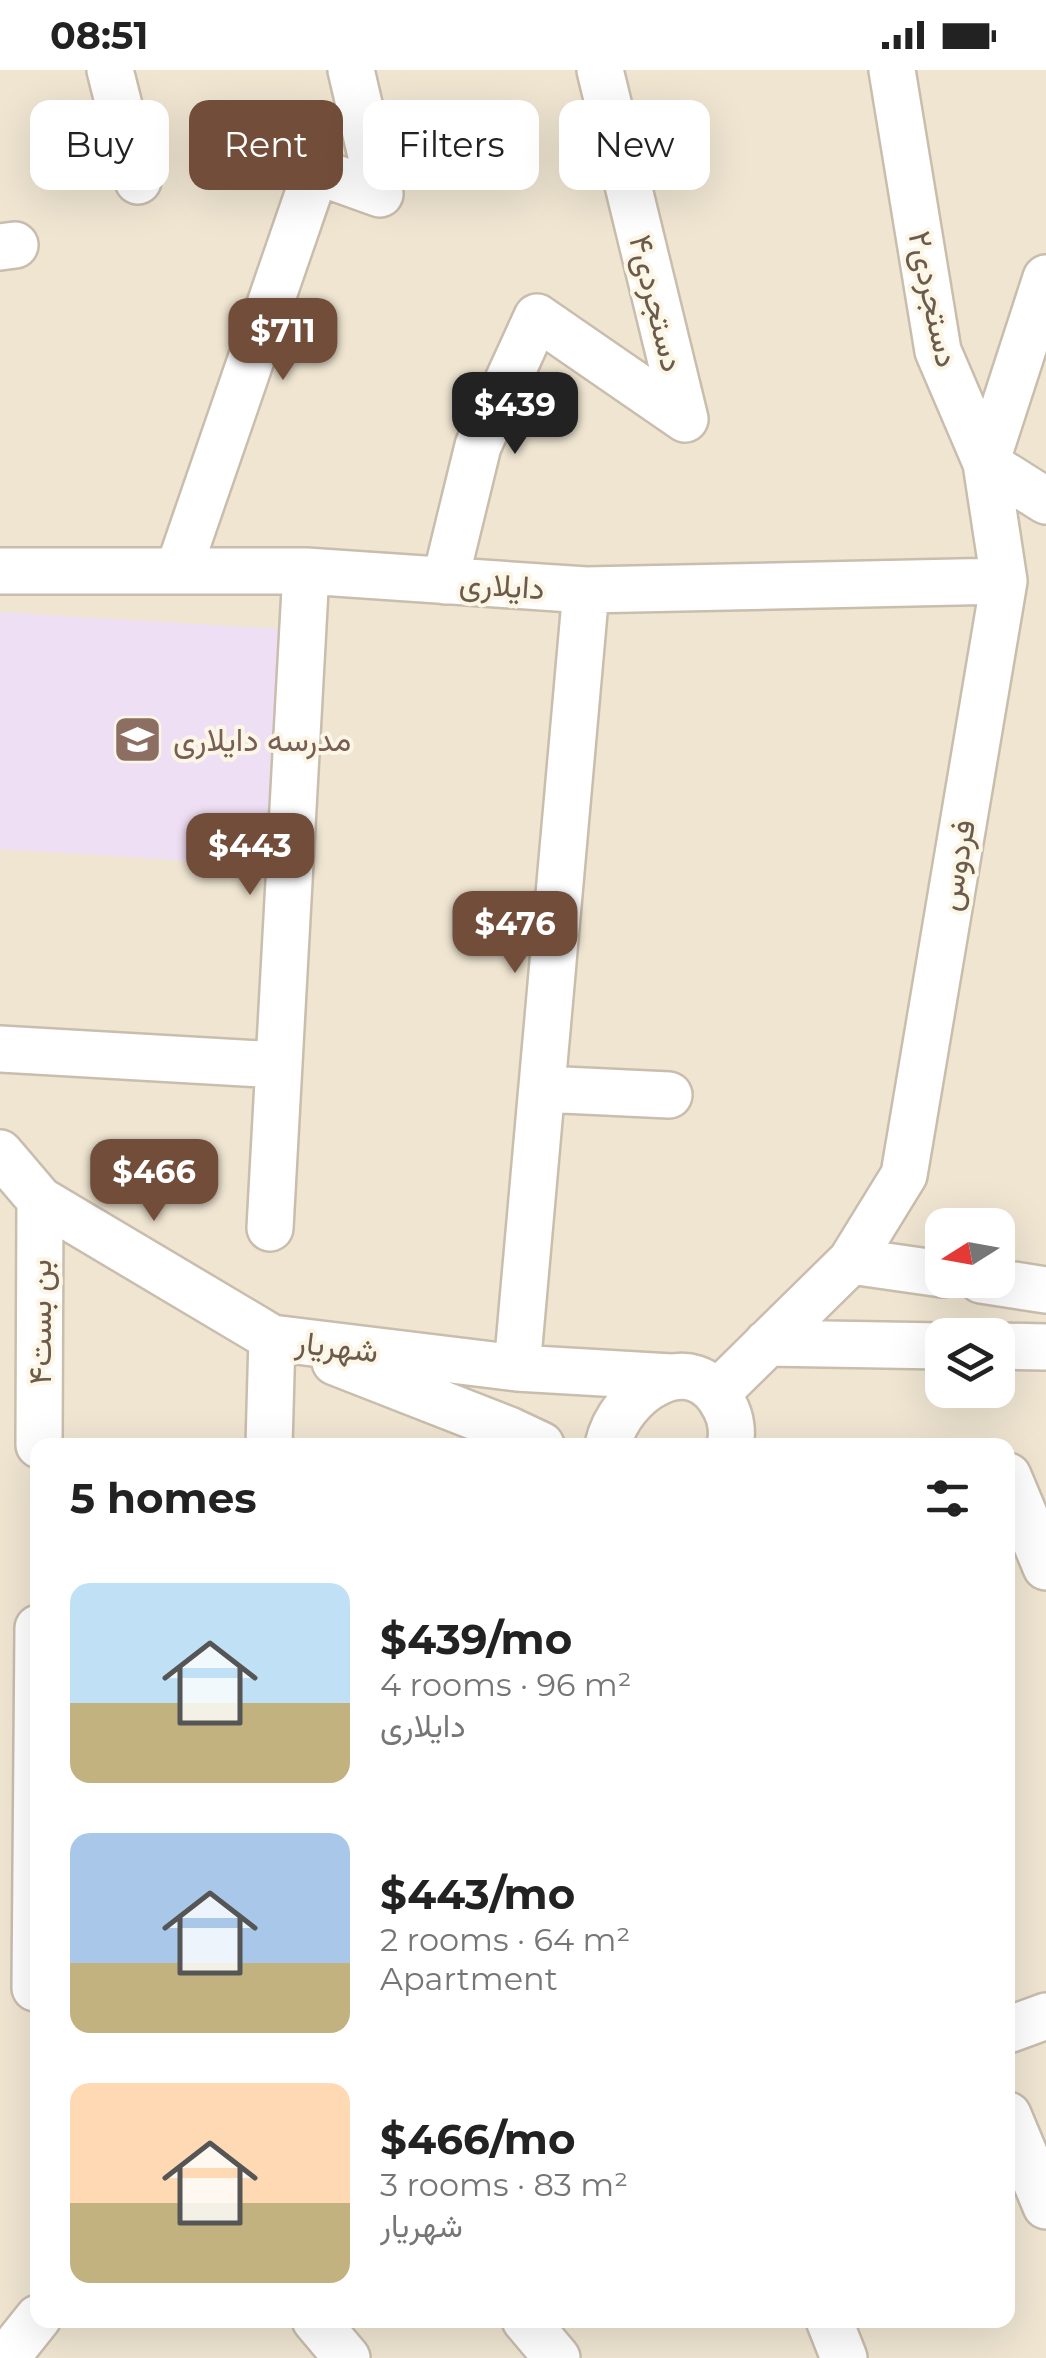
<!DOCTYPE html>
<meta charset="utf-8">
<style>
:root{--surface:#fff;--page:#f2f2f2;--text:#222;--muted:#767676;--accent:#724d39}
body{margin:0;font-family:Montserrat,Vazirmatn,sans-serif;background:var(--page);color:var(--text);height:100vh;display:flex;flex-direction:column;font-size:38px;white-space:nowrap}
*{box-sizing:border-box;margin:0}
p{font-size:32px;color:var(--muted)}
.icon{flex:none;width:55px;height:55px;fill:none;stroke:currentColor;stroke-width:2;stroke-linecap:round;stroke-linejoin:round}
.map{position:relative;flex:1;overflow:hidden}
.details{position:absolute;left:30px;top:1368px;width:985px;height:890px;display:flex;flex-direction:column;background:var(--surface);border-radius:20px;box-shadow:0 10px 40px #0002}
.details>*{flex:none}
.banner{position:absolute;left:30px;top:30px;width:988px;height:90px;display:flex;gap:20px}
.needle{width:65px;rotate:259deg}
.buttons{position:absolute;left:925px;top:1138px;display:grid;gap:20px}
.buttons a{display:grid;place-items:center;width:90px;height:90px;border-radius:20px;background:var(--surface);box-shadow:0 10px 40px #0002;font-size:50px}
.price{position:absolute;translate:-50% -85px;padding:0 22px;border-radius:20px;background:var(--accent);color:#fff;font-size:32px;line-height:65px;filter:drop-shadow(0 2px 5px #0008)}
.price::after{content:'';position:absolute;left:50%;top:60px;width:30px;height:22px;margin-left:-15px;background:inherit;clip-path:polygon(0 0,100% 0,50% 100%)}
.price.current{background:#222;color:#fff}
ul{padding:0;list-style:none}
li{display:flex;align-items:center;gap:30px;height:250px;padding:0 40px}
li span{display:grid;place-items:center;flex:none;width:280px;height:200px;border-radius:20px;color:#555}
li>.icon{margin-inline-start:auto}
span .icon{width:120px;height:120px;fill:#fffc;stroke-width:1}
li b{font-size:42px}
h2{display:flex;justify-content:space-between;align-items:center;height:120px;padding:0 40px;font-size:42px}
.pill{padding:0 35px;border-radius:20px;background:var(--surface);box-shadow:0 10px 40px #0002;font-size:35px;line-height:90px}
.pill.current{background:var(--accent);color:#fff}
.status{display:flex;justify-content:space-between;align-items:center;height:70px;padding:0 50px;background:var(--surface);direction:ltr}
.status svg{height:28px;fill:currentColor}
.map>svg:first-child{display:block}
.residential{fill:#efe5d1;fill-rule:evenodd}
.education{fill:#efdff4}
.lines{fill:none;stroke-linecap:round;stroke-linejoin:round}
.minor-casing{stroke:#c9bdad;stroke-width:50}
.minor{stroke:#fff;stroke-width:45}
.labels{text-anchor:middle;dominant-baseline:central;stroke-width:8;stroke-linejoin:round;paint-order:stroke}
.street-label{font-size:32px;fill:#6c5b4c;stroke:#fcf6e7}
.education-label{font-size:32px;fill:#785e54;stroke:#fcf6e7;text-anchor:start}
</style>
<div class="status"><b>08:51</b><svg viewBox="0 0 49 12"><path d="M0 12V9h3v3zM5 12V6h3v6zM10 12V3h3v9zM15 12V0h3v12zM26 1h20v11H26zM47 4h2v5h-2z"/></svg></div>
<div class="map">
<svg width="1046" height="2288" viewBox="0 0 1046 2288">
<rect width="100%" height="100%" fill="#f8f2e2"/>
<path class="residential" d="M0,0H1046V2288H0ZM942,1155H998V1210H942ZM942,1265H998V1320H942ZM38,1375H1008V2250H38Z"/>
<path class="education" d="M0,542L283,559L269,796L0,779Z"/>
<g class="lines">
<defs>
<path id="minor" d="M110,0L138,111
M600,0L685,349
M892,0L938,281L986,393
M0,177L15,175
M986,393L1046,431
M0,501H306L586,520L1004,511
M178,501L316,101L380,124L351,0
M445,511L478,376L537,247L685,349
M0,979L279,995
M542,1019L669,1025
M0,1083L40,1130L272,1268L517,1298L671,1307
M270,1158L306,501
M851,1191L942,1204
M981,1210L1046,1220
M767,1273L942,1276
M998,1276L1046,1277
M335,1292L509,1360L541,1375
M517,1298L586,520
M718,1322L851,1191L904,1105L1004,511L986,393L1046,208
M39,1375L40,1130
M269,1375L272,1268
M608,1375C620,1321 693,1273 725,1337C731,1348 733,1363 730,1375
M1008,1406L1046,1497
M35,1918L38,1558
M1008,1960L1046,1946
M1008,2045L1046,2136
M315,2250L347,2288
M525,2250L557,2288
M829,2250L844,2288
M6,2288L38,2248"/>
</defs>
<use href="#minor" class="minor-casing"/>
<use href="#minor" class="minor"/>
</g>
<defs>
<symbol id="school-square" viewBox="-11 -11 22 22"><rect x="-9" y="-9" width="18" height="18" rx="4" fill="#8d6e63" stroke="#fcf6e7"/><path d="M0-5L7-2L0 1L-7-2ZM-4 1L0 2.5L4 1V4Q0 6-4 4Z" fill="#fff"/></symbol>
</defs>
<g fill-rule="evenodd">
<use href="#school-square" x="110" y="642" width="55" height="55"/>
</g>
<g class="labels">
<g class="street-label">
<text transform="translate(934 229) rotate(78)">دستجردی۲</text>
<text transform="translate(657 233) rotate(76)">دستجردی۴</text>
<text transform="translate(502 515) rotate(4)">دایلاری</text>
<text transform="translate(956 795) rotate(-80)">فردوس</text>
<text transform="translate(39 1252) rotate(-90)">بن بست۴</text>
<text transform="translate(337 1276) rotate(7)">شهریار</text>
</g>
<g class="education-label">
<text x="173" y="669">مدرسه دایلاری</text>
</g>
</g>
</svg>
<div class="buttons">
<a><svg class="needle" viewBox="-14 -14 28 28"><path d="M0-13l5 13h-10z" fill="#e53935"/><path d="M0 13l5-13h-10z" fill="#767676"/></svg></a>
<a><svg class="icon" aria-label="layers" viewBox="0 0 24 24"><path d="M12 4l9 5-9 5-9-5zM3 14l9 5 9-5"/></svg></a>
</div>
<b class="price" style="left:283px;top:313px">$711</b>
<b class="price current" style="left:515px;top:387px">$439</b>
<b class="price" style="left:250px;top:828px">$443</b>
<b class="price" style="left:515px;top:906px">$476</b>
<b class="price" style="left:154px;top:1154px">$466</b>
<div class="banner">
<a class="pill">Buy</a>
<a class="pill current">Rent</a>
<a class="pill">Filters</a>
<a class="pill">New</a>
</div>
<section class="details">
<h2>5 homes<svg class="icon" aria-label="filters" viewBox="0 0 24 24"><path d="M4 7h16M4 17h16"/><circle cx="9" cy="7" r="2"/><circle cx="15" cy="17" r="2"/></svg></h2>
<ul>
<li><span style="background:linear-gradient(#bfe0f5 60%,#c2b280 0)"><svg class="icon" aria-label="home" viewBox="0 0 24 24"><path d="M3 11l9-7 9 7M6 9v11h12V9"/></svg></span><div><b>$439/mo</b><p>4 rooms · 96 m²</p><p>دایلاری</p></div></li>
<li><span style="background:linear-gradient(#a9c7e8 65%,#c2b280 0)"><svg class="icon" aria-label="home" viewBox="0 0 24 24"><path d="M3 11l9-7 9 7M6 9v11h12V9"/></svg></span><div><b>$443/mo</b><p>2 rooms · 64 m²</p><p>Apartment</p></div></li>
<li><span style="background:linear-gradient(#ffd9b3 60%,#c2b280 0)"><svg class="icon" aria-label="home" viewBox="0 0 24 24"><path d="M3 11l9-7 9 7M6 9v11h12V9"/></svg></span><div><b>$466/mo</b><p>3 rooms · 83 m²</p><p>شهریار</p></div></li>
</ul>
</section>
</div>
